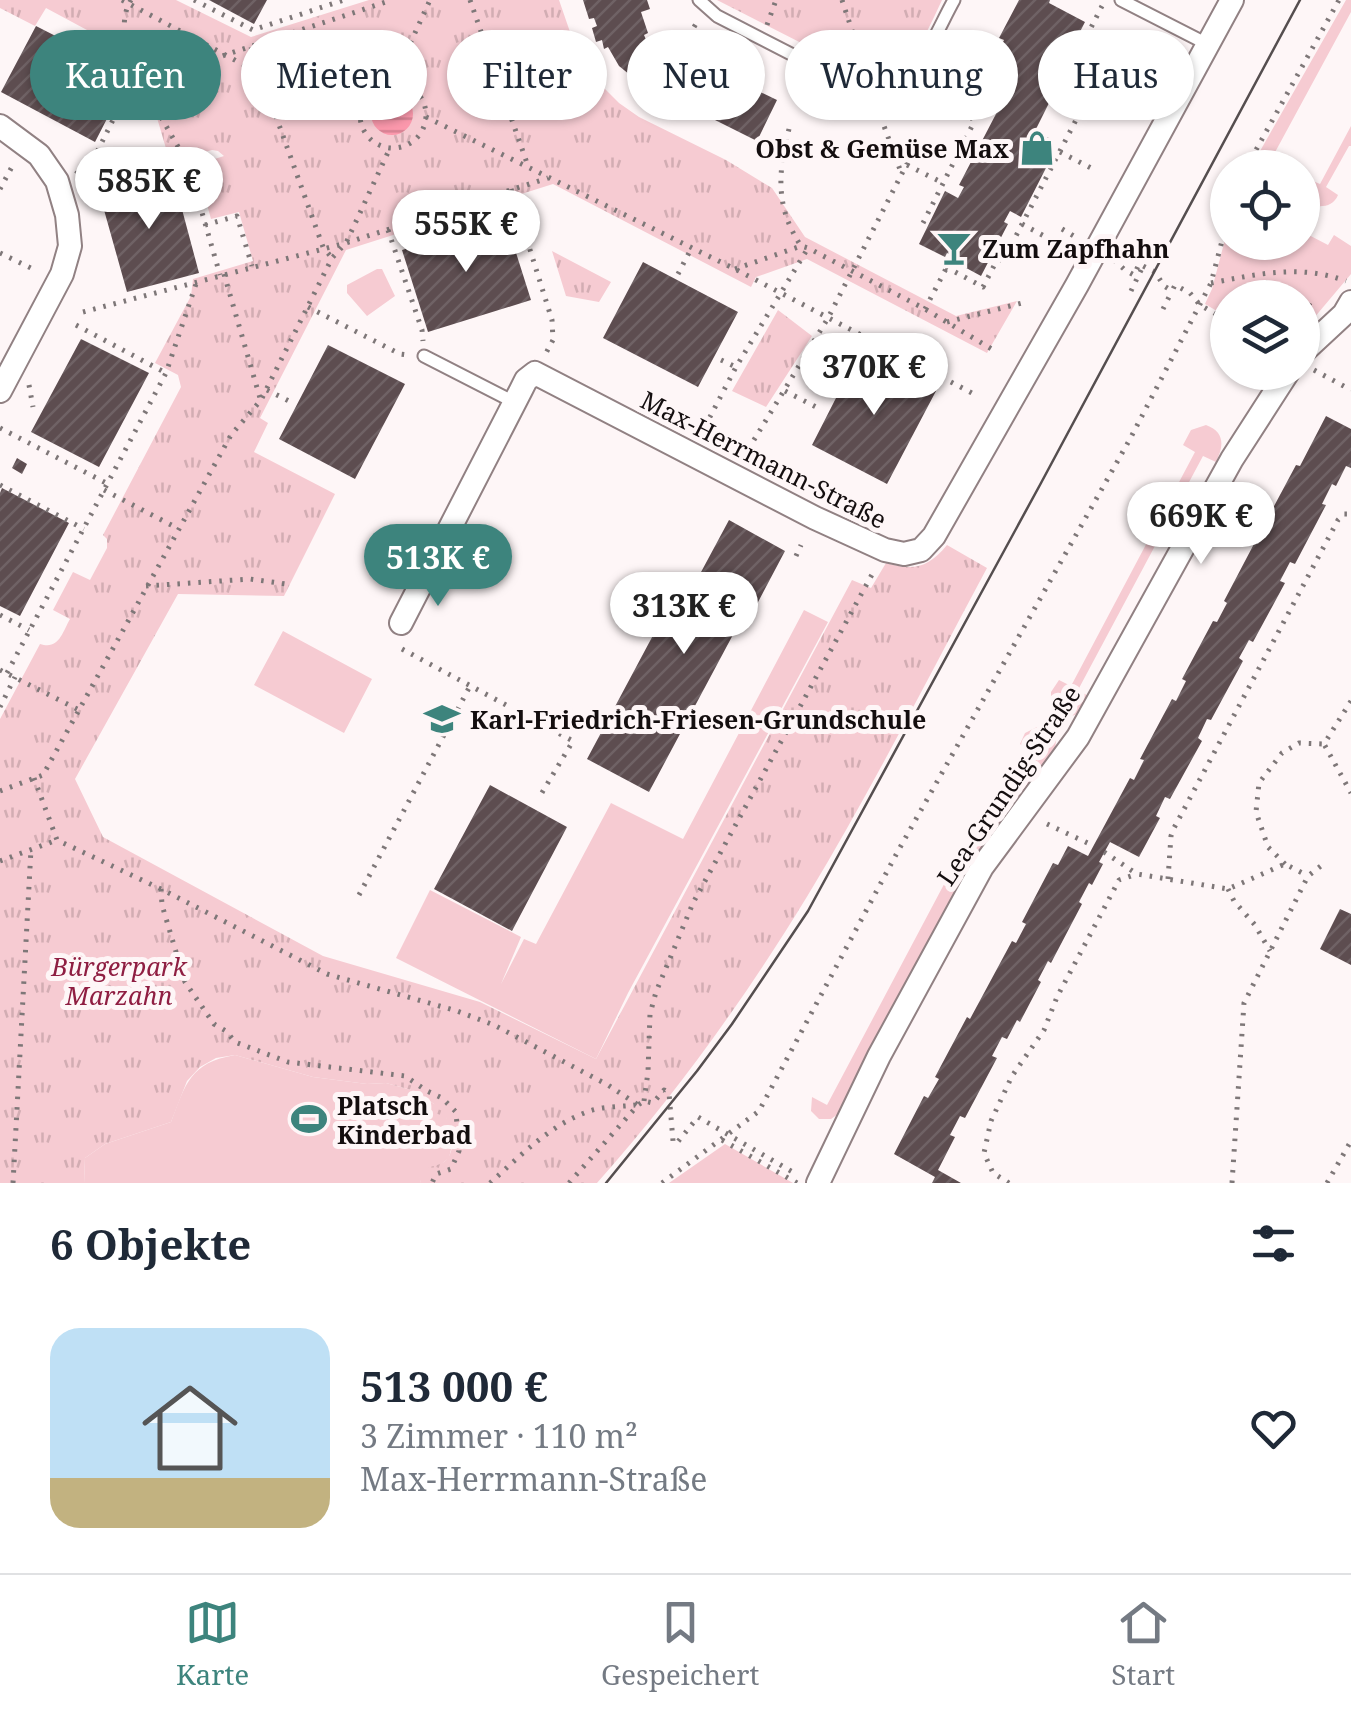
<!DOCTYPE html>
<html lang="de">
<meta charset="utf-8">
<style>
:root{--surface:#fff;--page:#f2f2f3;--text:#1f2937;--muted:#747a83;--line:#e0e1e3;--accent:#3d847d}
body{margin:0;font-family:"Noto Serif",serif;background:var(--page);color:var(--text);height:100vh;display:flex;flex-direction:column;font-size:38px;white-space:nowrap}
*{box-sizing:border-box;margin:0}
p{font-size:32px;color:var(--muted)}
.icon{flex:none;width:55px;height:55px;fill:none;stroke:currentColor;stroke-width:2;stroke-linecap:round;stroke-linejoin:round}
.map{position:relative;height:1183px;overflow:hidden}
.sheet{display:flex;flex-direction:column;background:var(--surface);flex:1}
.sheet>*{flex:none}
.guide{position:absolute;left:30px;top:30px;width:1292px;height:90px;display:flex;gap:20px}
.controls{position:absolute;left:1210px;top:150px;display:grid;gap:20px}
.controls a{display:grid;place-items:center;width:110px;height:110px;border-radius:50%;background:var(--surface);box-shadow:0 2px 8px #0004;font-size:50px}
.price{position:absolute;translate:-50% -85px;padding:0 22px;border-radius:35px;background:#fff;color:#222;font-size:32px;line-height:65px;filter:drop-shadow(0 2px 5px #0008)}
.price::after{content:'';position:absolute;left:50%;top:60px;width:30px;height:22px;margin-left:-15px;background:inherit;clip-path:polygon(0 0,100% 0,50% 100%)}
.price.current{background:var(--accent);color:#fff}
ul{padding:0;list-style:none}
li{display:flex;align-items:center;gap:30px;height:250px;padding:0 50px}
li span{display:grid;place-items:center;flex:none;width:280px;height:200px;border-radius:30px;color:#555}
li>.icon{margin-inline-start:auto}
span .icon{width:120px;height:120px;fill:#fffc;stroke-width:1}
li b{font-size:42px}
h2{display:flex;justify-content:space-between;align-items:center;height:120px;padding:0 50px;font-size:42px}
.pill{padding:0 35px;border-radius:45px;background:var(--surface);box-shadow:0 2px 8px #0004;font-size:35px;line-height:90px}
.pill.current{background:var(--accent);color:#fff}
.tabs{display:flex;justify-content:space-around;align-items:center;height:140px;border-top:2px solid var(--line);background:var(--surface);font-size:28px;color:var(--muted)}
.tabs a{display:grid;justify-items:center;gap:5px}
.tabs .current{color:var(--accent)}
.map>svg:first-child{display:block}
.grass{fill:#f6cbd2}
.park{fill:url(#park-tufts)}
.water{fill:url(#water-rules)}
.building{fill:url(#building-hatch)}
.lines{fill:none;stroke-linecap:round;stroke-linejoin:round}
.lane-casing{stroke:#918183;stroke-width:15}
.street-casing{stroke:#918183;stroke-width:26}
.path{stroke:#7e7778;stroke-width:5;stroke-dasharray:2.5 8;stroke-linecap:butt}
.lane{stroke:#fff;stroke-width:11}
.street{stroke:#fff;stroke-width:22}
.tram{stroke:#554e4f;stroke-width:2.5}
.labels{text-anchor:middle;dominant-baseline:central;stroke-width:10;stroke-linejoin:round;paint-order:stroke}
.poi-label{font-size:25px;font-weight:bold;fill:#140e0f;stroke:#fef6f7;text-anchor:start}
.street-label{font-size:25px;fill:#140e0f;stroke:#fef6f7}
.park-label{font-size:25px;font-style:italic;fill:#8f1e42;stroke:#fef6f7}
</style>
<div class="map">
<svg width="1351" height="1183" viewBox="0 0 1351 1183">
<defs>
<pattern id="park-tufts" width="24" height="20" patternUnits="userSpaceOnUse" patternTransform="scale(2.5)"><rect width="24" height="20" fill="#f6cbd2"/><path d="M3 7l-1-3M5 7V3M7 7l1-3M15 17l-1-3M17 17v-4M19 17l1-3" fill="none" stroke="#d2adb3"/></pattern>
<pattern id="water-rules" width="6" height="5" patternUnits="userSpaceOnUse" patternTransform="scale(2.5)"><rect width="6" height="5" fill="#fb98ac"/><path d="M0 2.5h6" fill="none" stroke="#d68293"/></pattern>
<pattern id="building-hatch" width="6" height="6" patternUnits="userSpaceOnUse" patternTransform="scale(2.5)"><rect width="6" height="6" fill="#5d4d50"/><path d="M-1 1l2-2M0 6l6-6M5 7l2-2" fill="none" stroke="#6f6265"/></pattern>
</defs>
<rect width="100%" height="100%" fill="#fef6f7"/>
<path class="grass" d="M1346,0H1351V12L1267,167H1251Z
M1351,126V146H1349L1326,187L1338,195C1334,205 1325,207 1316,206L1304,194L1303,182L1306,178L1320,184Z
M1227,232L1228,242H1302L1303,232L1328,245L1334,235L1351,246V274L1303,331L1302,298H1228L1227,317L1205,304L1212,289Z
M377,269H382L395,296L367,316L347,293V285Z
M1206,425C1225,432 1224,446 1216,462L1203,456L1078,690L1090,697C1083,709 1078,718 1062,717L1051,705V692L1059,680L1071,686L1195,452L1183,445L1191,430Z
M804,610L828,622L628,993L596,1059L396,958L430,890L521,937L501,984L524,939L536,944L611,803L683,839Z
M283,631L372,679L344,733L254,685Z
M1037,727L1050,731L1056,738L1055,752L989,838L961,880L838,1114L831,1119H819L811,1111L812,1097L827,1105L950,873L973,837L1032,753L1020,744L1025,733Z
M235,1055L313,1077L367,1084L386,1083L415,1091L434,1104L446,1116L453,1141L449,1158L439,1166L419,1174L421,1183H84L85,1158L105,1144L171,1122C186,1083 190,1063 235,1055Z
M725,1144L793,1183H669Z"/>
<path class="park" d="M0,0H176L251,37L369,0H559L579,58L595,79L619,103L639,117L726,160L772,188L805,237L956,316L1017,301L987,353L807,259L756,277L751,287L553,184L346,250L260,418L268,423L254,452L335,494L284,596L178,594L75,779L103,837L323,956L480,1002L596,1059L852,580L871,588L886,563C914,571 928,568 947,545L987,568C928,678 872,789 808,895C746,997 676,1094 597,1183H421L418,1174C435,1159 449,1173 453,1141L448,1138L443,1129L447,1125L446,1117L435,1113L434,1104L415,1091L386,1083L367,1084L313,1077L235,1055L216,1058L200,1067L187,1081L171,1122L105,1144L85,1158L84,1183H0V719L40,644C59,650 62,633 70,619L53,610L73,572L90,580L107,548V539L103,535L181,387L178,375L155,363L191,296L193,279L253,261L239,212L211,219L196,165L224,156L218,151L212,150L170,162L155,111L134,87L144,67L141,59L46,8L35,26L0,8Z
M717,0H942C932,21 912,69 890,78C885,80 880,80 874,80Z
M552,251L611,282L599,302L566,296Z
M778,310L812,336L766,407L732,391Z"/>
<path class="water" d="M371 114a21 21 0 1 1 42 0a21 21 0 1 1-42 0Z"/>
<path class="building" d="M209,0H267L254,24Z
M583,0H647L650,9L641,12L648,33L644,35L647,42L653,46L655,42L683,57L688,48L699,54L694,63L715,73L717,69L746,85L751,75L761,81L756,90L777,100L757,141L709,117L706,120L686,110L683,115L671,108L673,103L666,99L663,105L639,92L641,88L633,83L635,79L619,66L608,47L604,49L602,40L596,42L592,28L597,26L594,18L589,19Z
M1019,0H1050L1049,3L1085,22L1061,69L1065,71L1035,131L1053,140L1040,165L1046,168L1021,217L1010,211L1004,222L1008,224L981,276L957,263L959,259L947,253L945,257L919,244L945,191L958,198L964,187L959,185L997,112L961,94L985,46L998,52L1004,40L999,38Z
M36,26L130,74L95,142L1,92Z
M172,172L199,273L127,292L99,192Z
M505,218L531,300L428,332L402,250Z
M643,262L738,312L698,387L603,338Z
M1266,280L1300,298H1257Z
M1302,299L1312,304L1302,322Z
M1219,334L1228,338V356L1212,348Z
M81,339L149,373L99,467L31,432Z
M328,345L405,384L355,479L279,439Z
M860,351L936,391L887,484L812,445Z
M1326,416L1351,429V468L1346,466L1336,486L1332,484L1322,504L1326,505L1295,564L1290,562L1280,581L1285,583L1253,642L1249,640L1239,658L1243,661L1211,720L1207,719L1198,738L1202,741L1170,799L1165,797L1156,816L1160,818L1139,857L1110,842L1099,862L1103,864L1092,885L1089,883L1079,902L1082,904L1051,963L1048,961L1038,980L1041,982L1020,1022L1017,1020L1007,1039L1002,1037L992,1056L997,1058L965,1118L960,1116L950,1135L955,1137L938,1170L961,1183H932L935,1177L894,1154L924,1096L928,1098L939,1079L935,1077L967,1017L970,1019L1012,941L1016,943L1026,924L1022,922L1053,863L1058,865L1068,846L1088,856L1130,778L1134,780L1144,760L1140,759L1172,699L1176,701L1186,681L1182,679L1213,621L1217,622L1227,603L1224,601L1255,542L1258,544L1268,525L1265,523L1296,465L1300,466Z
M17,458L27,464L22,474L12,468Z
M2,488L69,523L20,616L0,606V493Z
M729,520L785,551L757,604L751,601L649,792L587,759L682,581L693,587Z
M490,785L567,827L512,931L434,889Z
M1340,909L1351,914V965L1320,949Z"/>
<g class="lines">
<defs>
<path id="lane" d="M699,0L717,16L865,92C873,93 882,94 889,91C920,78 938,28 954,0
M1121,0L1209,45
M424,356L514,402"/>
<path id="street" d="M0,126L39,155L57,181L67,215L70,246L62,274L0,391
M1302,353L1344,314L1351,302
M401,623L521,390L526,380L535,373L815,518L885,550L904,554L921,550L934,536L1077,285L1232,0
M818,1183L879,1056L982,867L1078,737L1232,459L1288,372"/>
</defs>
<use href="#lane" class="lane-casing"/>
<use href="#street" class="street-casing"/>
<path class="path" d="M122,0L340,116L359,113
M131,0C118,21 126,52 136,74
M194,0L253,30L344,0
M470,0L528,166
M842,0L866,73
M1102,6L1065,79L1127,113
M767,25L776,0
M251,47L323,247L332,258
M678,54L697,22
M393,81L430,0
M740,81L756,54
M360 115a33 33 0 1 1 66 0a33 33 0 1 1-66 0Z
M144,85L225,55L392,0
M877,107L902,175
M426,117L735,269L972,393
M789,129C778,172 775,207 801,246
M1060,152L1095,170
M907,165L943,183
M1246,168L1339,0
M76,174L96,154L136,74L188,164L220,275
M0,189L14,163
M511,189L552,320L553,340L546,353
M85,193L188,164
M923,223L974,122L968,110L942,98
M1022,224L1055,242
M205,225L237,216L252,266
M1062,229L1079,239
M388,230L422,330L423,341
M0,253L37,271
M1114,260L1125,270L1134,275L1139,264L1155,272L1164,286L1172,291L1175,285L1190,293L1200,305L1228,321
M946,267L983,287L996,262L1005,257L1090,93
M735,269L801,246L808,248L925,309L995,351
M224,274L260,398
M678,274L692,247
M1211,283C1258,274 1300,264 1346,281
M1131,291L1143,266
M308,307L400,354L408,355
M925,309L950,261
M1163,309L1172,291
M83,312L346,243L548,178
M947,322L1022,303
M76,325L166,373
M721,360L736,367
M1314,370L1351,390
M29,385L33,407
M267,390L291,402
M785,391L820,409
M0,428L108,484
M700,436L736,367L808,248
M743,458L828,318L916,146
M0,485L84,529
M104,490L177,528
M796,556L801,545
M146,586L250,579L286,584
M0,615L29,630
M402,649L573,741L540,796
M0,670L79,710
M7,673L166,373L197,281
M1351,701L1324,744L1351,793
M0,707L15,677
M34,778L57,840L161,889L327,974L457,1011L494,1025L608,1085L638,1105
M0,791L43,775L231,435L261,400L332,258L346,243L390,148
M1047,824L1094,846
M1104,852L1137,874L1228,889L1285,864L1308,876
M0,861L57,840
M1285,864L1268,847L1256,812L1259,783L1282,753L1299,743L1324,744
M1168,879L1171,836L1174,828L1338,520L1344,514H1351
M161,889L162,905L185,982L214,1024L226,1031L235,1042L288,1062L405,1076L427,1091L442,1098L456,1112L459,1151L451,1169L436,1174L432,1183
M1228,889L1234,901L1255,925L1270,951
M359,895L470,686
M644,1101L648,1072L650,1014L656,992L693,903L875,569
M722,1140L797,1183
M13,1183L31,849
M490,1183C519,1157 550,1125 587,1112C602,1106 620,1107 635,1105
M569,1183L638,1105L644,1101L653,1103L664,1090L669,1093L673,1141L676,1144L698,1117L796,1174
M662,1183L759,1111L898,851L1130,439L1211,283L1228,218
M1009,1183L993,1173L984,1153L991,1121L1012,1076L1044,1030L1057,997L1119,880L1137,874
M1232,1183L1244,1003L1308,876L1322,865
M1327,1183L1351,1141"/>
<use href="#lane" class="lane"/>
<use href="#street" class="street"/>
<path class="tram" d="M606,1183L697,1071L732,1024L808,911L1041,483L1300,0"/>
</g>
<defs>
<symbol id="shop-bare" viewBox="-9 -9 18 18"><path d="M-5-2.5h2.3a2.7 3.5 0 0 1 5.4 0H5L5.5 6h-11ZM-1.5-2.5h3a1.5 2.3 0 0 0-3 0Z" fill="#3d847d" stroke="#fef6f7" stroke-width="2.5" paint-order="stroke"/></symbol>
<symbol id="bar-bare" viewBox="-9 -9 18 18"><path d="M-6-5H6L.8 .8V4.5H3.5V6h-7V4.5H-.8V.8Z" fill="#3d847d" stroke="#fef6f7" stroke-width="2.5" paint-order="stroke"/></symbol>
<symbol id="school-bare" viewBox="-9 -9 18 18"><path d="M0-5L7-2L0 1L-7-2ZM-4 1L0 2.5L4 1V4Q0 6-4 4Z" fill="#3d847d" stroke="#fef6f7" stroke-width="2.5" paint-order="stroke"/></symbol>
<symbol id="stadium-bare" viewBox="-9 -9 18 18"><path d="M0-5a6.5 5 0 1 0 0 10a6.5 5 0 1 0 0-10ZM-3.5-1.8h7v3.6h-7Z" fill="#3d847d" stroke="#fef6f7" stroke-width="2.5" paint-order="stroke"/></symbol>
</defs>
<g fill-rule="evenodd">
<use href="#shop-bare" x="1012" y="123" width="50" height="50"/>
<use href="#bar-bare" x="929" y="223" width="50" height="50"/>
<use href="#school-bare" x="417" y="694" width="50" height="50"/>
<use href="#stadium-bare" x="284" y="1094" width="50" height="50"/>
</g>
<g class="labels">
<g class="poi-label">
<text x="1009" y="148" text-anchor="end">Obst &amp; Gemüse Max</text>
<text x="982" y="248">Zum Zapfhahn</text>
<text x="470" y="719">Karl-Friedrich-Friesen-Grundschule</text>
<text x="337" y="1105">Platsch<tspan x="337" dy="29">Kinderbad</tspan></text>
</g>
<g class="street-label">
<text transform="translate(764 459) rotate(27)">Max-Herrmann-Straße</text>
<text transform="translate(1008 785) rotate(-56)">Lea-Grundig-Straße</text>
</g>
<g class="park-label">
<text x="119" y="966">Bürgerpark<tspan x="119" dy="29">Marzahn</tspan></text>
</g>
</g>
</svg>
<div class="controls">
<a><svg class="icon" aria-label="locate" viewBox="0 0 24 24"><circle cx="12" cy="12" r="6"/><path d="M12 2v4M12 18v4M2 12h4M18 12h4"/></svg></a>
<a><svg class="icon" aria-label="layers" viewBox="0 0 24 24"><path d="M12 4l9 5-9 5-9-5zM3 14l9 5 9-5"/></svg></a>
</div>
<b class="price" style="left:149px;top:232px">585K €</b>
<b class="price" style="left:466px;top:275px">555K €</b>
<b class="price" style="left:874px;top:418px">370K €</b>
<b class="price" style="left:1201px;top:567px">669K €</b>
<b class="price current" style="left:438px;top:609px">513K €</b>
<b class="price" style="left:684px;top:657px">313K €</b>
<div class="guide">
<a class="pill current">Kaufen</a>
<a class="pill">Mieten</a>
<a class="pill">Filter</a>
<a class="pill">Neu</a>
<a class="pill">Wohnung</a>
<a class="pill">Haus</a>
</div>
</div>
<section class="sheet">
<h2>6 Objekte<svg class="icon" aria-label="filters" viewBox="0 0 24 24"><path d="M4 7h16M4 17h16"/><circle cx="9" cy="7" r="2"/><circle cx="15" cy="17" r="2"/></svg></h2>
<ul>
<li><span style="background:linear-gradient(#bfe0f5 75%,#c2b280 0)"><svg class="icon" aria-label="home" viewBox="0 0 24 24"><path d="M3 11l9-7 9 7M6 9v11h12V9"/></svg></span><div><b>513 000 €</b><p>3 Zimmer · 110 m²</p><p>Max-Herrmann-Straße</p></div><svg class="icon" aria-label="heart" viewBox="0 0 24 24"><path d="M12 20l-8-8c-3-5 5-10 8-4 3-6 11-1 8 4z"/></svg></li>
</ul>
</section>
<nav class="tabs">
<a class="current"><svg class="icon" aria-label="map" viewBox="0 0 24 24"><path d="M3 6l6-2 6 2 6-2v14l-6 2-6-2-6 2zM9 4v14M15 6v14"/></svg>Karte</a>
<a><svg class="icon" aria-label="saved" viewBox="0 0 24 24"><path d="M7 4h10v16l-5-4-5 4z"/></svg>Gespeichert</a>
<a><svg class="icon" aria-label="home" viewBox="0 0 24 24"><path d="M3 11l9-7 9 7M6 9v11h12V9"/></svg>Start</a>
</nav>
